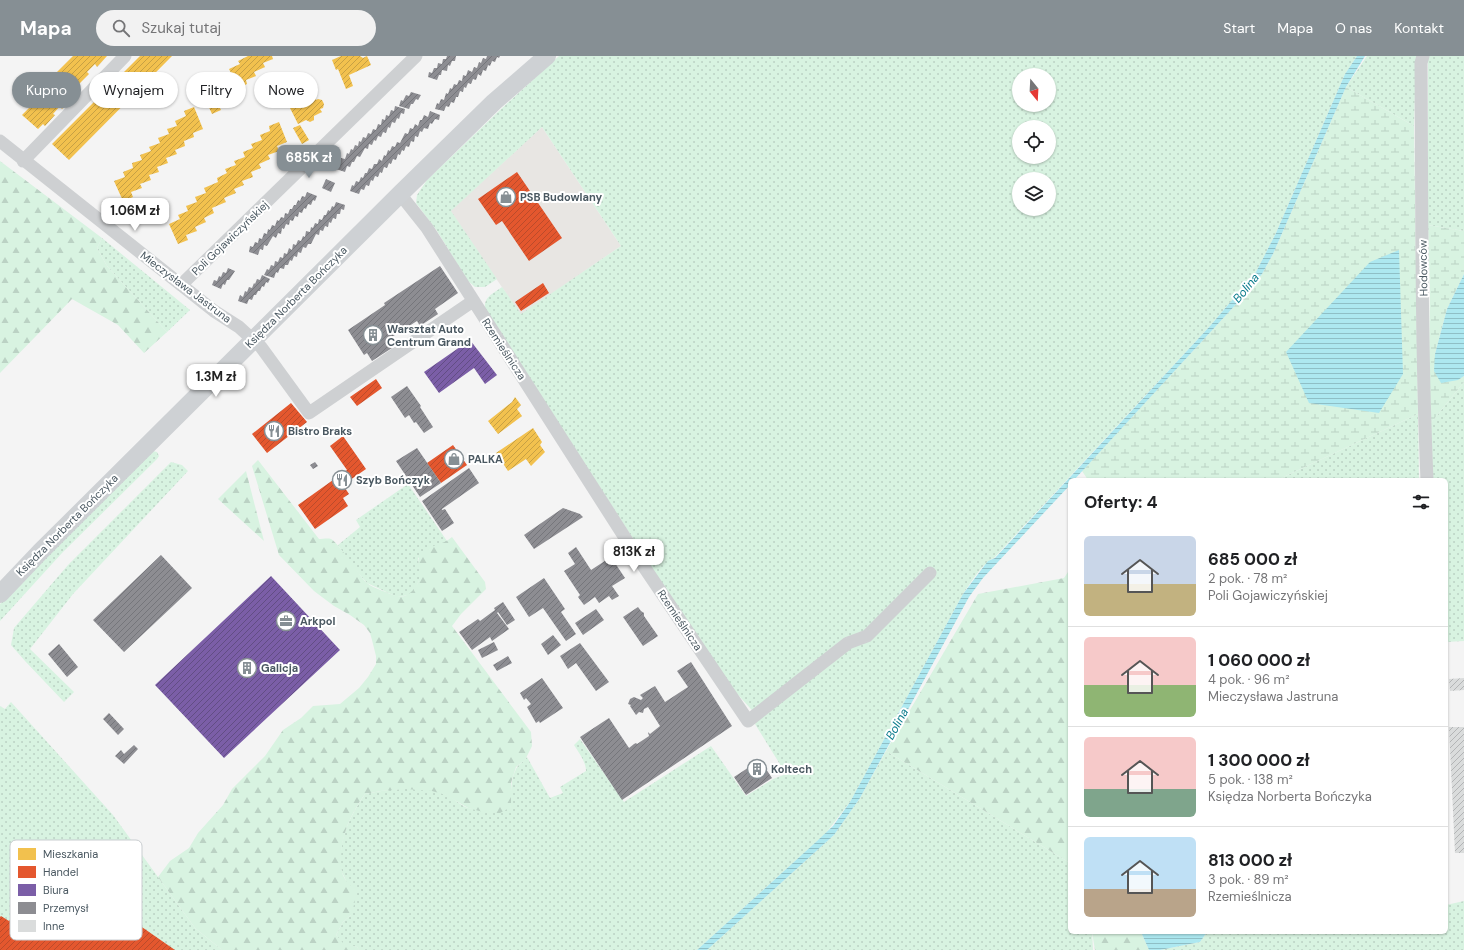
<!DOCTYPE html>
<html lang="pl">
<meta charset="utf-8">
<style>
:root{--surface:#fff;--page:#f2f2f2;--text:#202124;--muted:#757577;--line:#e0e0e0;--accent:#868f94}
body{margin:0;font-family:"DM Sans",sans-serif;background:var(--page);color:var(--text);height:100vh;display:flex;flex-direction:column;font-size:15px;white-space:nowrap}
*{box-sizing:border-box;margin:0}
p{font-size:13px;color:var(--muted)}
.icon{flex:none;width:22px;height:22px;fill:none;stroke:currentColor;stroke-width:2;stroke-linecap:round;stroke-linejoin:round}
.map{position:relative;flex:1;overflow:hidden}
.details{position:absolute;left:1068px;top:422px;width:380px;height:456px;display:flex;flex-direction:column;background:var(--surface);border-radius:6px;box-shadow:0 1px 3px #0004}
.details>*{flex:none}
.guide{position:absolute;left:12px;top:16px;width:380px;height:36px;display:flex;gap:8px}
.needle{width:26px;rotate:162deg}
.buttons{position:absolute;left:1012px;top:12px;display:grid;gap:8px}
.buttons a{display:grid;place-items:center;width:44px;height:44px;border-radius:50%;background:var(--surface);box-shadow:0 1px 3px #0004;font-size:20px}
.price{position:absolute;translate:-50% -34px;padding:0 9px;border-radius:8px;background:#fff;color:#222;font-size:13px;line-height:26px;filter:drop-shadow(0 1px 2px #0008)}
.price::after{content:'';position:absolute;left:50%;top:24px;width:12px;height:9px;margin-left:-6px;background:inherit;clip-path:polygon(0 0,100% 0,50% 100%)}
.price.current{background:var(--accent);color:#fff}
ul{padding:0;list-style:none}
li{display:flex;align-items:center;gap:12px;height:100px;padding:0 16px}
li+li{border-top:1px solid var(--line)}
li span{display:grid;place-items:center;flex:none;width:112px;height:80px;border-radius:6px;color:#555}
li>.icon{margin-inline-start:auto}
span .icon{width:48px;height:48px;fill:#fffc;stroke-width:1}
li b{font-size:17px}
h2{display:flex;justify-content:space-between;align-items:center;height:48px;padding:0 16px;font-size:17px}
.pill{padding:0 14px;border-radius:18px;background:var(--surface);box-shadow:0 1px 3px #0004;font-size:14px;line-height:36px}
.pill.current{background:var(--accent);color:#fff}
header{display:flex;align-items:center;gap:24px;box-sizing:border-box;height:56px;padding:0 20px;background:var(--accent);color:#fff}
header strong{font-size:19px}
nav{display:flex;gap:22px;margin-inline-start:auto;font-size:14px}
.search{width:280px;height:36px;background:var(--page);display:flex;align-items:center;gap:10px;box-sizing:border-box;padding:0 14px;border-radius:22px;color:var(--muted);font-size:15px}
.map>svg:first-child{display:block}
.commercial{fill:#e8e6e3}
.grass{fill:url(#grass-dots);fill-rule:evenodd}
.forest{fill:url(#forest-firs)}
.wetland{fill:url(#wetland-marsh)}
.water{fill:url(#water-rules)}
.homes{fill:url(#homes-hatch)}
.shops{fill:url(#shops-hatch)}
.offices{fill:url(#offices-hatch)}
.industry{fill:url(#industry-hatch)}
.building{fill:url(#building-hatch)}
.lines{fill:none;stroke-linecap:round;stroke-linejoin:round}
.street{stroke:#ced0d2;stroke-width:13}
.secondary{stroke:#ced1d4;stroke-width:18}
.labels{text-anchor:middle;dominant-baseline:central;stroke-width:4;stroke-linejoin:round;paint-order:stroke}
.poi-label{font-size:11px;font-weight:bold;fill:#4a5861;stroke:#fff;text-anchor:start}
.street-label{font-size:11px;fill:#4a5861;stroke:#fff}
.water-label{font-size:12px;font-style:italic;fill:#0b7c8c;stroke:#fff}
.key{fill:#fff;stroke:#c9cdd0;stroke-width:1}
.key-label{font-size:11px;fill:#4a5861}
</style>
<header>
<strong>Mapa</strong>
<div class="search"><svg class="icon" aria-label="search" viewBox="0 0 24 24"><circle cx="10" cy="10" r="6"/><path d="M15 15l6 6"/></svg>Szukaj tutaj</div>
<nav><a>Start</a><a>Mapa</a><a>O nas</a><a>Kontakt</a></nav>
</header>
<div class="map">
<svg width="1464" height="894" viewBox="0 0 1464 894">
<defs>
<pattern id="grass-dots" width="8" height="8" patternUnits="userSpaceOnUse"><rect width="8" height="8" fill="#d8f3e1"/><path d="M2 2h.1M6 6h.1" fill="none" stroke="#bbd2c4" stroke-width="1.8" stroke-linecap="round"/></pattern>
<pattern id="forest-firs" width="22" height="20" patternUnits="userSpaceOnUse"><rect width="22" height="20" fill="#d8f3e1"/><path d="M5 1l3.5 6h-7zM16 11l3.5 6h-7z" fill="#bbd2c4"/></pattern>
<pattern id="wetland-marsh" width="20" height="14" patternUnits="userSpaceOnUse"><rect width="20" height="14" fill="#d8f3e1"/><path d="M1 5h8M5 5V1M11 12h8M15 12V8" fill="none" stroke="#bbd2c4"/></pattern>
<pattern id="water-rules" width="6" height="5" patternUnits="userSpaceOnUse"><rect width="6" height="5" fill="#ade8f0"/><path d="M0 2.5h6" fill="none" stroke="#8fbfc6"/></pattern>
<pattern id="homes-hatch" width="6" height="6" patternUnits="userSpaceOnUse"><rect width="6" height="6" fill="#f2c14e"/><path d="M-1 1l2-2M0 6l6-6M5 7l2-2" fill="none" stroke="#c6a044"/></pattern>
<pattern id="shops-hatch" width="6" height="6" patternUnits="userSpaceOnUse"><rect width="6" height="6" fill="#e4572e"/><path d="M-1 1l2-2M0 6l6-6M5 7l2-2" fill="none" stroke="#bb4b2b"/></pattern>
<pattern id="offices-hatch" width="6" height="6" patternUnits="userSpaceOnUse"><rect width="6" height="6" fill="#7b5ea7"/><path d="M-1 1l2-2M0 6l6-6M5 7l2-2" fill="none" stroke="#624d84"/></pattern>
<pattern id="industry-hatch" width="6" height="6" patternUnits="userSpaceOnUse"><rect width="6" height="6" fill="#8d8d92"/><path d="M-1 1l2-2M0 6l6-6M5 7l2-2" fill="none" stroke="#75767b"/></pattern>
<pattern id="building-hatch" width="6" height="6" patternUnits="userSpaceOnUse"><rect width="6" height="6" fill="#dadcdc"/><path d="M-1 1l2-2M0 6l6-6M5 7l2-2" fill="none" stroke="#b3b5b6"/></pattern>
</defs>
<rect width="100%" height="100%" fill="#f4f4f4"/>
<path class="commercial" d="M542,71L621,190L521,259L450,155Z"/>
<path class="grass" d="M559,0H1357L1345,18L1276,177L1256,216L1210,270L994,502C983,506 970,528 963,538L850,746L826,777L697,894H359L357,891L343,888L336,879L343,866L351,859C350,849 351,837 347,828C346,823 342,818 341,813C338,785 349,761 365,738C389,733 425,728 447,739C454,742 461,750 468,752C475,754 501,751 511,751C511,738 510,725 516,713C518,708 524,706 527,701L550,742L563,737L560,731L586,715C586,706 579,697 574,689L580,683L624,746L711,690L746,740L773,723L786,718L755,668L759,662L731,631L690,571L485,253C483,241 494,237 502,231L521,258L621,190L542,71L451,155L497,223L485,231H475L468,225L437,175L416,147L417,139L427,124L500,54ZM1019,19H1049V49H1019ZM1019,71H1049V101H1019ZM1019,123H1049V153H1019Z
M1367,0H1416L1414,70L1346,31Z
M1428,0H1464V175L1428,169Z
M102,182L190,254L167,276L107,210L97,192Z
M1464,326V585L1446,586V424H1432L1430,368Z
M1418,358L1419,424H1277Z
M153,395L157,396L159,400L157,403L62,497L0,565V548L88,456Z
M171,406L182,409L188,415L73,538L30,593L74,636L64,646L25,605L11,589L14,572L68,509Z
M408,428L447,485L418,502L421,519L416,532L409,539L397,541L367,527L352,510L338,489L360,471L356,464Z
M11,646L113,759L195,872L222,894H0V650L5,653Z
M886,695L1070,807V876H1092L1093,894H707L834,779L860,742Z
M1464,845V894H1160L1200,886L1207,876H1446V849Z"/>
<path class="forest" d="M0,105L102,182L97,192L107,210L167,276L144,297L118,269L72,243L0,317Z
M258,404L319,483C322,483 328,482 331,483C338,486 358,518 366,526C371,531 381,534 388,537C395,540 403,543 410,537C429,522 412,505 422,496C428,490 443,489 452,481L485,526L486,533L461,558L452,570L531,676L532,690L525,704L516,711L511,727V751L500,757H487L468,752L446,739L432,735L406,733L381,735L365,738C350,759 340,781 341,807C341,818 345,827 355,832V845L351,859L343,866L336,879L343,887L357,891L359,894H222L195,872L158,821L170,805L189,792L198,777L223,749L232,733L265,700L283,674L301,662L313,650L340,648L359,632L368,621L376,608V600L372,584L370,577L364,569L350,559L334,550L314,535L279,499L252,410Z
M246,415L264,485L218,443Z
M1070,513V807L886,695L978,538L1064,522Z
M1092,876H1141L1149,894H1095Z"/>
<path class="wetland" d="M1346,31L1414,70L1418,358L1277,424H1088L1082,415L1240,244L1262,218L1273,198Z
M1428,169L1464,175V218L1447,253L1435,298L1457,324L1464,320V326L1430,368L1429,308L1430,235Z"/>
<path class="water" d="M1357,0H1365L1346,31L1273,198L1262,218L1240,244L1074,424H1070V429L983,522L969,541L860,742L834,779L707,894H697L817,785L833,770L850,746L963,538L984,510L988,505L995,502L1210,270L1256,216L1276,177L1345,18Z
M1399,194L1403,318L1379,357L1309,347L1286,296L1370,206Z
M1464,218V320L1458,324L1441,327L1434,315L1435,298L1447,253Z
M1141,876H1207L1200,886L1160,894H1149Z"/>
<path class="homes" d="M73,0H107L97,11L95,8L87,16L89,18L78,29L76,27L72,31L76,34L72,39L74,41L62,53L60,50L53,58L55,59L45,70L43,68L38,73L22,59L61,20L57,16Z
M140,0H172L69,104L52,88Z
M248,0H272L273,3L263,7L265,11L254,16L256,20L246,24L247,28L237,33L239,37L228,41L230,45L219,50L221,54L212,58L203,38L213,34L212,30L222,26L220,22L231,17L229,13L240,8L238,5Z
M341,0H360L363,2L367,0L371,9L349,19L353,30L346,33L338,13L336,14L332,4Z
M298,35L304,47L315,42L316,44L318,43L322,44L324,48L323,52L320,53L322,56L314,60V64L310,66L306,64L298,68L285,42Z
M194,51L203,73L193,77L194,81L184,85L185,90L175,94L177,98L166,102L168,107L157,111L159,116L149,119L151,124L140,128L142,132L131,136L133,141L123,145L114,125L125,121L123,116L133,112L132,107L142,104L140,99L151,95L149,91L160,87L158,82L169,78L167,73L177,70L175,65L186,60L184,55Z
M279,66L287,86L277,90L279,95L268,99L270,103L259,108L261,112L251,116L253,121L242,125L244,129L234,133L236,137L224,142L226,146L212,152L214,157L204,162L206,166L195,171L197,175L186,179L188,184L178,188L169,168L180,163L178,159L188,155L186,150L197,146L195,141L206,137L204,132L218,126L217,122L227,117L225,113L236,109L234,105L245,101L243,96L253,92L251,88L262,84L260,79L270,75L269,70Z
M300,69L309,84L302,88L293,72Z
M515,341L521,349L517,353L522,360L498,378L488,365L512,346Z
M533,372L542,386L540,389L545,396L531,410L526,403L508,415L496,397Z"/>
<path class="shops" d="M517,116L562,182L529,205L502,165L496,169L478,143Z
M543,227L549,237L521,255L515,246Z
M376,323L382,332L357,350L350,341Z
M291,347L307,366L267,397L252,378Z
M343,380L366,413L343,429L349,438L343,442L348,450L315,473L298,449L347,414L330,390Z
M453,389L467,409L441,427L427,407Z
M63,788L126,832L113,851L175,894H0V861L1,860L9,865L21,848L17,845L24,834L32,824L36,827Z"/>
<path class="offices" d="M470,284L497,319L485,328L474,312L439,337L424,316Z
M271,520L340,594L224,702L155,629Z"/>
<path class="industry" d="M447,0H456L455,5H452L450,10L448,9L447,15L442,14L441,19H439L437,24L428,21L429,16L432,17L434,12H437L438,7L442,8L443,3H446Z
M487,0H500L499,2L497,1L495,6L492,5L490,10L488,9L486,15L483,14L481,20L478,18L476,24L473,23L471,28L468,27L466,32L464,31L463,36L460,35L458,41H456L454,47L451,46L449,51L446,50L444,55L435,53L437,47L439,48L441,43L444,44L446,37L448,38L450,32L452,33L454,28L457,29L459,24L462,25L463,19L466,20L468,14L472,16L474,11L477,12L479,6L481,7L483,2L486,3Z
M411,36L421,39L418,44L416,43L413,48H411L409,53L399,50L401,44L403,45L406,39L409,40Z
M395,50L405,53L404,58L401,57L399,63L397,62L395,67L392,66L390,72L388,71L386,77L383,76L381,81L378,80L376,85L374,84L372,89L369,88L368,93L365,92L360,101L357,100L354,106H352L350,111L347,110L345,116L336,113L338,107H340L341,102L345,103L347,97L349,98L351,93L353,94L355,89L358,90L359,85L361,86L363,81L366,82L368,77L371,78L373,73L376,74L378,68L381,69L382,63L385,64L386,59L389,60L391,54L394,55Z
M430,55L440,59L439,64L435,63L432,68L430,67L428,73L424,72L422,76L420,75L418,81L415,80L414,86L411,85L409,91L406,90L404,95L402,94L400,99L398,98L396,104L393,103L391,108L389,107L387,112L384,111L382,117L380,116L378,121L375,120L373,125L371,124L369,130L366,129L364,134L361,133L359,138L350,135L352,129L354,130L356,125L359,126L361,121L363,122L365,117H367L369,112L372,113L374,108H377L379,103L382,105L384,99L386,100L388,94L390,95L392,90L395,91L397,86L400,87L405,77L408,78L410,72L413,73L415,68L418,70L420,64H422L424,59L428,61Z
M326,123L335,127L331,136L322,132Z
M307,136L317,140L315,145L313,144L311,149L308,148L306,153L304,152L302,157L299,156L298,161L295,160L293,165L290,164L289,169L286,168L284,173L282,172L281,178L278,177L276,182L273,180L267,190L264,189L263,194L260,193L258,199L249,196L250,190L253,191L255,186L258,187L259,182L262,183L264,177L267,178L268,173L270,174L272,169L275,170L277,164L279,165L281,161L284,162L285,157L288,158L290,153H292L294,149H296L298,144L300,145L302,140L305,141Z
M336,146L345,149L344,154L341,153L340,158H337L336,163L333,162L331,167L329,166L328,171L325,170L323,175L320,174L319,179L316,178L311,188H308L306,192L303,191L301,197L298,196L297,201L294,200L292,205L290,204L288,209H285L284,213L280,212L278,217L276,216L274,222L264,219L267,213L269,214L271,209L274,210L275,205L278,206L280,201L283,202L284,197L287,198L289,192L292,194L293,188L296,189L298,184L301,185L303,180L305,181L306,175L310,176L311,171L313,172L315,167L318,168L319,163L322,164L324,159H326L328,154L330,155L332,150L334,151Z
M440,210L458,237L435,253L438,258L420,270L417,265L387,284L392,292L372,305L367,297L364,299L348,274L385,249L384,247Z
M228,212L235,215L229,224H227L225,229L223,228L221,233L212,229L214,224L217,225L219,220L221,221L223,216L226,217Z
M262,219L270,223L268,227L266,226L264,231L262,230L260,235H258L256,239H254L252,244L249,243L247,248L238,245L240,239L243,241L245,235L247,236L249,231L252,232L254,227L255,228L257,223L260,224Z
M407,330L421,350L420,351L433,371L424,377L416,366L414,367L409,359L405,362L391,341Z
M417,392L441,427L420,441L396,405Z
M315,406L318,410L313,413L310,409Z
M469,412L479,427L442,453V454L445,453L454,467L442,475L422,445Z
M563,452L580,458L583,461L534,493L524,479Z
M576,491L591,514L611,501L625,522L612,530L619,540L612,544L609,540L599,547L595,541L584,549L578,541L580,539L564,515L575,508L568,497Z
M161,499L192,532L124,596L93,564Z
M544,522L565,553L561,556L576,578L566,585L543,552L529,561L516,541Z
M503,546L515,564L507,569L498,556L497,557L509,573L492,585L490,581L472,594L459,576L478,563L480,565L495,554L494,552Z
M638,551L641,555L644,557V560L658,580L643,590L623,561Z
M596,553L604,564L583,579L575,567Z
M553,579L561,589L548,599L541,588Z
M494,586L498,594L482,602L478,594Z
M580,587L609,626L596,635L576,607L568,613L560,600Z
M59,588L78,611L67,621L48,598Z
M508,600L512,607L497,615L493,609Z
M691,606L732,670L622,744L580,681L609,662L629,692L634,688L636,687L637,688L649,680L648,676L650,678L660,670L648,651L644,653L643,657L639,656L636,659L630,650L631,649L628,648L630,643L634,641L641,644L643,642L640,639L655,630L665,646L688,631L677,615Z
M542,622L563,652L540,667L539,665L536,667L527,651L531,648L526,642L524,644L520,637Z
M109,657L124,673L118,679L103,663Z
M134,689L138,693L124,708L115,700L121,694L124,698Z
M760,704L772,722L746,739L734,721Z"/>
<path class="building" d="M1464,622V634L1450,635L1449,623Z
M1449,671H1464V797H1455Z"/>
<g class="lines">
<path class="street" d="M1423,0L1421,7C1422,146 1421,285 1427,424
M0,85L214,255L239,271L261,291L309,357L473,245
M23,105L125,0
M400,138L427,172L636,499L748,665L848,587L867,580L930,517
M181,229L416,0"/>
<path class="secondary" d="M0,538L40,496L400,138L494,46L547,0"/>
</g>
<defs>
<symbol id="shop-ring" viewBox="-11 -11 22 22"><circle r="9.5" fill="#fff" stroke="#868f94" stroke-width="1.5"/><path d="M-5-2.5h2.3a2.7 3.5 0 0 1 5.4 0H5L5.5 6h-11ZM-1.5-2.5h3a1.5 2.3 0 0 0-3 0Z" fill="#868f94"/></symbol>
<symbol id="building-ring" viewBox="-11 -11 22 22"><circle r="9.5" fill="#fff" stroke="#868f94" stroke-width="1.5"/><path d="M-4-6H4V6H1V3H-1V6H-4ZM-2.5-4.3h1.7v1.8h-1.7ZM.8-4.3h1.7v1.8H.8ZM-2.5-1h1.7V.8h-1.7ZM.8-1h1.7V.8H.8Z" fill="#868f94"/></symbol>
<symbol id="restaurant-ring" viewBox="-11 -11 22 22"><circle r="9.5" fill="#fff" stroke="#868f94" stroke-width="1.5"/><path d="M-5-6h1v4h1v-4h1v4h1v-4h1v5L-1.5 .5V6h-2V.5L-5-1ZM5-6V6H3V1.5H1.5Q1.5-4 5-6Z" fill="#868f94"/></symbol>
<symbol id="office-ring" viewBox="-11 -11 22 22"><circle r="9.5" fill="#fff" stroke="#868f94" stroke-width="1.5"/><path d="M-6-3h4V-5.5h4V-3h4V5H-6ZM-1-4.5V-3h2v-1.5ZM-6 0V1H6V0Z" fill="#868f94"/></symbol>
</defs>
<g fill-rule="evenodd">
<use href="#shop-ring" x="495" y="130" width="22" height="22"/>
<use href="#building-ring" x="362" y="268" width="22" height="22"/>
<use href="#restaurant-ring" x="263" y="364" width="22" height="22"/>
<use href="#shop-ring" x="443" y="392" width="22" height="22"/>
<use href="#restaurant-ring" x="331" y="413" width="22" height="22"/>
<use href="#office-ring" x="275" y="554" width="22" height="22"/>
<use href="#building-ring" x="236" y="601" width="22" height="22"/>
<use href="#building-ring" x="746" y="702" width="22" height="22"/>
</g>
<g class="labels">
<g class="poi-label">
<text x="520" y="141">PSB Budowlany</text>
<text x="387" y="273">Warsztat Auto<tspan x="387" dy="13">Centrum Grand</tspan></text>
<text x="288" y="375">Bistro Braks</text>
<text x="468" y="403">PALKA</text>
<text x="356" y="424">Szyb Bończyk</text>
<text x="300" y="565">Arkpol</text>
<text x="261" y="612">Galicja</text>
<text x="771" y="713">Koltech</text>
</g>
<g class="street-label">
<text transform="translate(230 182) rotate(-44)">Poli Gojawiczyńskiej</text>
<text transform="translate(1423 212) rotate(-91)">Hodowców</text>
<text transform="translate(186 231) rotate(37)">Mieczysława Jastruna</text>
<text transform="translate(296 241) rotate(-45)">Księdza Norberta Bończyka</text>
<text transform="translate(504 293) rotate(57)">Rzemieślnicza</text>
<text transform="translate(67 469) rotate(-45)">Księdza Norberta Bończyka</text>
<text transform="translate(680 564) rotate(56)">Rzemieślnicza</text>
</g>
<g class="water-label">
<text transform="translate(1246 232) rotate(-51)">Bolina</text>
<text transform="translate(897 668) rotate(-61)">Bolina</text>
</g>
</g>
<rect x="10" y="784" width="132" height="100" rx="6" class="key"/>
<rect x="18" y="792" width="18" height="12" fill="#f2c14e"/>
<rect x="18" y="810" width="18" height="12" fill="#e4572e"/>
<rect x="18" y="828" width="18" height="12" fill="#7b5ea7"/>
<rect x="18" y="846" width="18" height="12" fill="#8d8d92"/>
<rect x="18" y="864" width="18" height="12" fill="#dadcdc"/>
<g class="key-label">
<text x="43" y="802">Mieszkania</text>
<text x="43" y="820">Handel</text>
<text x="43" y="838">Biura</text>
<text x="43" y="856">Przemysł</text>
<text x="43" y="874">Inne</text>
</g>
</svg>
<div class="buttons">
<a><svg class="needle" viewBox="-14 -14 28 28"><path d="M0-13l5 13h-10z" fill="#e53935"/><path d="M0 13l5-13h-10z" fill="#757577"/></svg></a>
<a><svg class="icon" aria-label="locate" viewBox="0 0 24 24"><circle cx="12" cy="12" r="6"/><path d="M12 2v4M12 18v4M2 12h4M18 12h4"/></svg></a>
<a><svg class="icon" aria-label="layers" viewBox="0 0 24 24"><path d="M12 4l9 5-9 5-9-5zM3 14l9 5 9-5"/></svg></a>
</div>
<b class="price current" style="left:309px;top:123px">685K zł</b>
<b class="price" style="left:135px;top:176px">1.06M zł</b>
<b class="price" style="left:216px;top:342px">1.3M zł</b>
<b class="price" style="left:634px;top:517px">813K zł</b>
<div class="guide">
<a class="pill current">Kupno</a>
<a class="pill">Wynajem</a>
<a class="pill">Filtry</a>
<a class="pill">Nowe</a>
</div>
<section class="details">
<h2>Oferty: 4<svg class="icon" aria-label="filters" viewBox="0 0 24 24"><path d="M4 7h16M4 17h16"/><circle cx="9" cy="7" r="2"/><circle cx="15" cy="17" r="2"/></svg></h2>
<ul>
<li><span style="background:linear-gradient(#c9d6e8 60%,#c2b280 0)"><svg class="icon" aria-label="home" viewBox="0 0 24 24"><path d="M3 11l9-7 9 7M6 9v11h12V9"/></svg></span><div><b>685 000 zł</b><p>2 pok. · 78 m²</p><p>Poli Gojawiczyńskiej</p></div></li>
<li><span style="background:linear-gradient(#f6c9c9 60%,#8fb573 0)"><svg class="icon" aria-label="home" viewBox="0 0 24 24"><path d="M3 11l9-7 9 7M6 9v11h12V9"/></svg></span><div><b>1 060 000 zł</b><p>4 pok. · 96 m²</p><p>Mieczysława Jastruna</p></div></li>
<li><span style="background:linear-gradient(#f6c9c9 65%,#7fa58c 0)"><svg class="icon" aria-label="home" viewBox="0 0 24 24"><path d="M3 11l9-7 9 7M6 9v11h12V9"/></svg></span><div><b>1 300 000 zł</b><p>5 pok. · 138 m²</p><p>Księdza Norberta Bończyka</p></div></li>
<li><span style="background:linear-gradient(#bfe0f5 65%,#b9a48a 0)"><svg class="icon" aria-label="home" viewBox="0 0 24 24"><path d="M3 11l9-7 9 7M6 9v11h12V9"/></svg></span><div><b>813 000 zł</b><p>3 pok. · 89 m²</p><p>Rzemieślnicza</p></div></li>
</ul>
</section>
</div>
